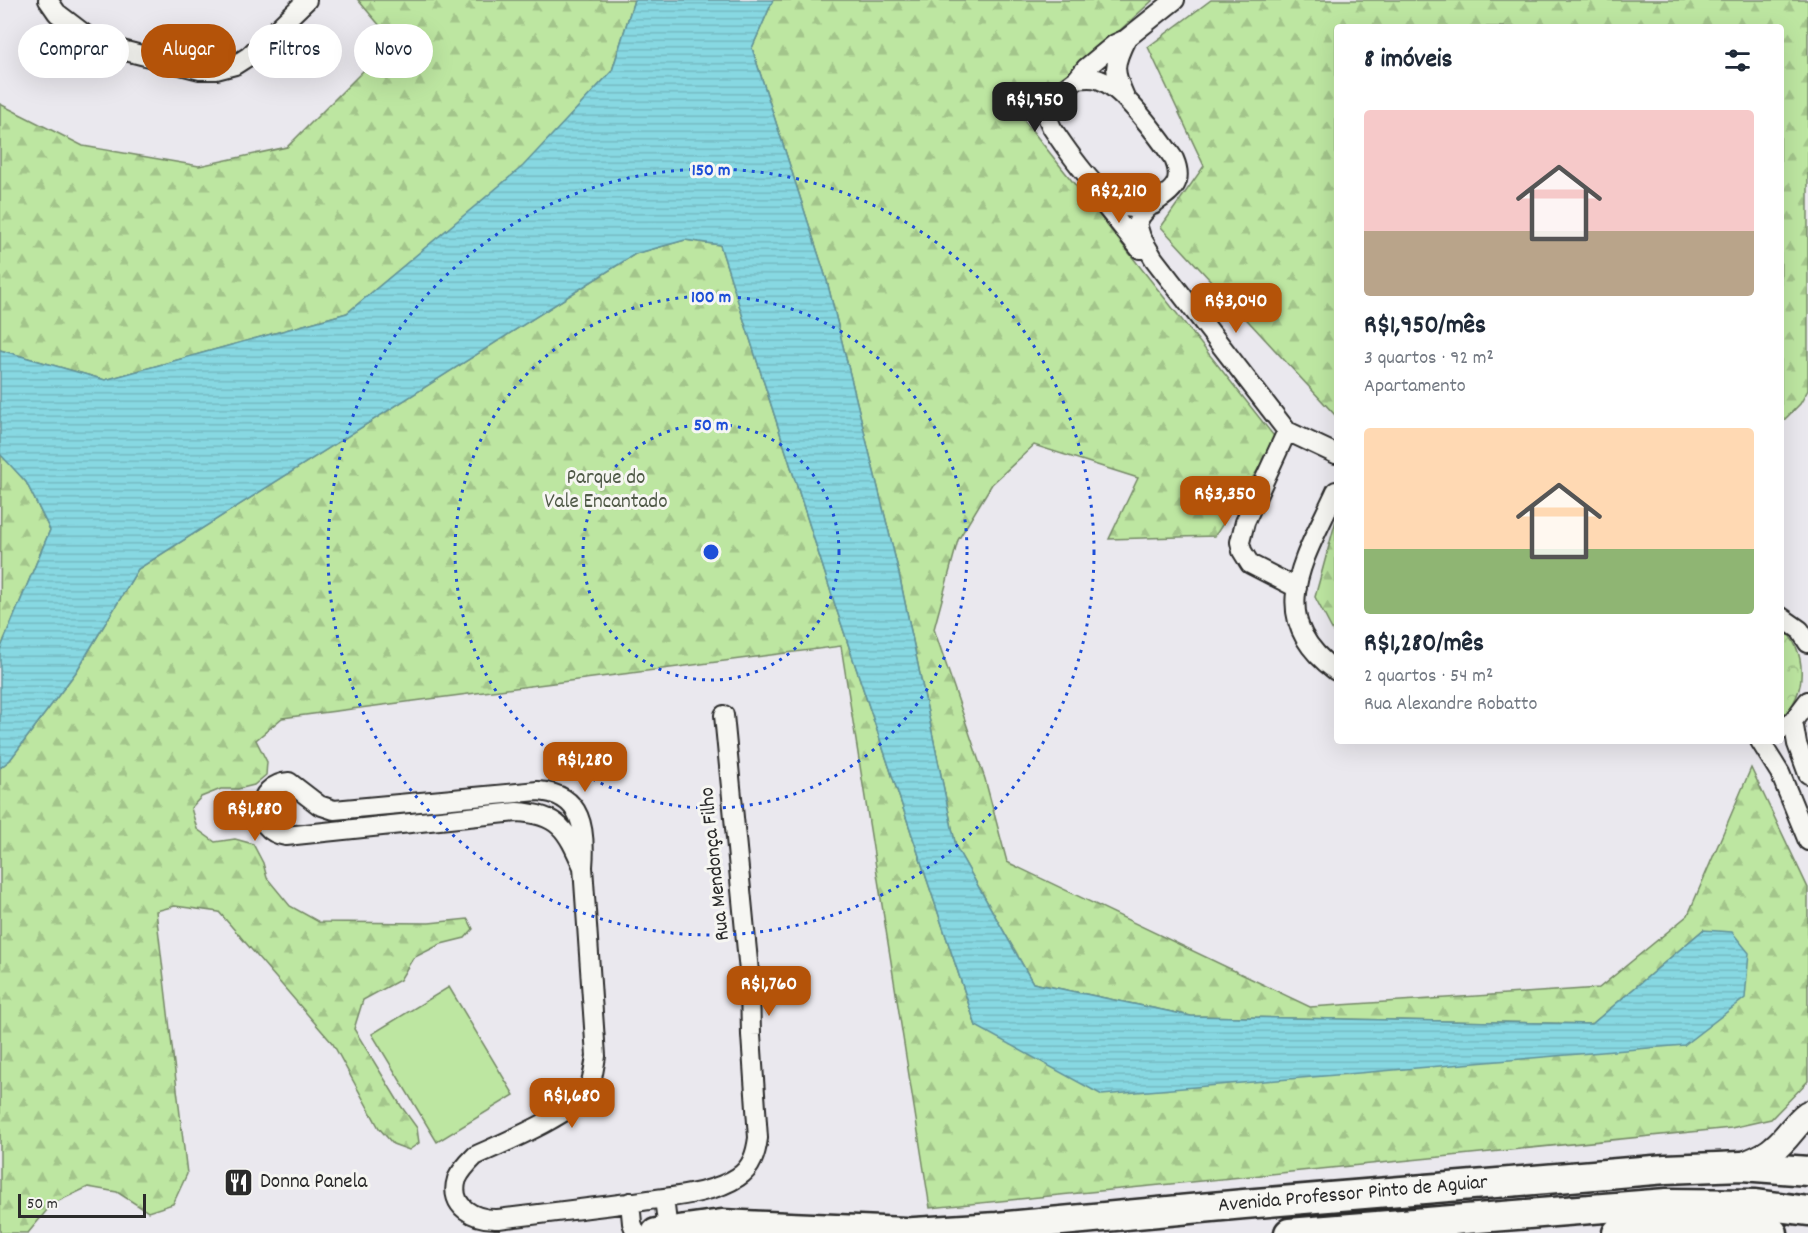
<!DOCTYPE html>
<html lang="pt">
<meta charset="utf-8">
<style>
:root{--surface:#fff;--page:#f2f2f3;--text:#1f2937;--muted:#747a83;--accent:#b45309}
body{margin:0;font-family:Dekko,sans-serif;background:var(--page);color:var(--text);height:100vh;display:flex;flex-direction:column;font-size:22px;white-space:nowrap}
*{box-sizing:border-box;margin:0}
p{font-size:20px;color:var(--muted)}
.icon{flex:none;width:33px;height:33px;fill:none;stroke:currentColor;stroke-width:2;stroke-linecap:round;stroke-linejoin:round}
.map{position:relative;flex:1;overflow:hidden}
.side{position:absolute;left:1334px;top:24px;width:450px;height:720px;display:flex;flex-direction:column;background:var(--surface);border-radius:6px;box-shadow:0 6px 24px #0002}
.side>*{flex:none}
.top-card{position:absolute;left:18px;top:24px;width:570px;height:54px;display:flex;gap:12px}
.scale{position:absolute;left:18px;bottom:15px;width:128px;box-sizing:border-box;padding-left:6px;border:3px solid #2b2b2b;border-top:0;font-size:16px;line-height:21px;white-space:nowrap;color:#2b2b2b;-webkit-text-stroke:4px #f6f6f2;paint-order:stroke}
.price{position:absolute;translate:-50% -51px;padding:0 14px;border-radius:12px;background:var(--accent);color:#fff;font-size:20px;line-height:39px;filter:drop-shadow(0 2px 3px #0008)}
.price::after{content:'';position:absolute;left:50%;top:36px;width:18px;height:14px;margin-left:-9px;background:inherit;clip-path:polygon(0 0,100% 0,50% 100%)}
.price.selected{background:#222;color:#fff}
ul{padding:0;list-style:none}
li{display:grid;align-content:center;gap:12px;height:318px;padding:0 30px}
li span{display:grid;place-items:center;height:186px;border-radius:6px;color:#555}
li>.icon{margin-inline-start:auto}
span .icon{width:108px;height:108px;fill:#fffc;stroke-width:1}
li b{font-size:26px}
h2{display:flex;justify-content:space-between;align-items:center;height:72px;padding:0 30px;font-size:26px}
.pill{padding:0 21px;border-radius:27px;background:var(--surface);box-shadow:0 6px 24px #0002;font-size:21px;line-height:54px}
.pill.selected{background:var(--accent);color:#fff}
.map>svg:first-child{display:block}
.forest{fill:url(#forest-firs);stroke:#748866;stroke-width:1.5}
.park{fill:url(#park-crowns);stroke:#748866;stroke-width:1.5}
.garden{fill:#bde6a1;stroke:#748866;stroke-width:1.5}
.water{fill:url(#water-rules);stroke:#629399;stroke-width:1.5}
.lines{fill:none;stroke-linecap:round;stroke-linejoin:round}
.street-casing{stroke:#2b2b2b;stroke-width:22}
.secondary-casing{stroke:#2b2b2b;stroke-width:30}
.primary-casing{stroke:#2b2b2b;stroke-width:33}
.street{stroke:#f6f6f2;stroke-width:18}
.secondary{stroke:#f6f6f2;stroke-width:26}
.primary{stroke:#f6f6f2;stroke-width:28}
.ring{fill:none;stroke:#1d4ed8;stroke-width:3;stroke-dasharray:3 6}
.labels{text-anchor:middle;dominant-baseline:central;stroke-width:6;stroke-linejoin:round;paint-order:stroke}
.park-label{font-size:21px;fill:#505a48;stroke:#f6f6f2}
.street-label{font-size:21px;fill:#2b2b2b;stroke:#f6f6f2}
.poi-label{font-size:21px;fill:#2b2b2b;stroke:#f6f6f2;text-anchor:start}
.centre{fill:#1d4ed8;stroke:#f6f6f2;stroke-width:3}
.ring-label{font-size:18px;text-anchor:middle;font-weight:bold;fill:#1d4ed8;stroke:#f6f6f2;stroke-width:6;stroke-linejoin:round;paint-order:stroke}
</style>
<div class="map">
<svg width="1808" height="1233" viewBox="0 0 1808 1233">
<defs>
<pattern id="forest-firs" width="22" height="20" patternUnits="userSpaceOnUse" patternTransform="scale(1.5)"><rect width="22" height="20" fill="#bde6a1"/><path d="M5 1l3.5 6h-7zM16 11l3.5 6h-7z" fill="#a3c58b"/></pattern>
<pattern id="park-crowns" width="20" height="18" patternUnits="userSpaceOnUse" patternTransform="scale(1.5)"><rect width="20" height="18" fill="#bde6a1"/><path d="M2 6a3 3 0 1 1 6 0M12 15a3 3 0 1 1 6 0" fill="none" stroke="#a3c58b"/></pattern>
<pattern id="water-rules" width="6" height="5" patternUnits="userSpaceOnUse" patternTransform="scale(1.5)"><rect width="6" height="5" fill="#87d8e2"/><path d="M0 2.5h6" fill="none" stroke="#75bac2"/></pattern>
</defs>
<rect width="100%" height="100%" fill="#eae8ee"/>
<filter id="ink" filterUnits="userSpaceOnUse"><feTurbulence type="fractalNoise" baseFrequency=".0167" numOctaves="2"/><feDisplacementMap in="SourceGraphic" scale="12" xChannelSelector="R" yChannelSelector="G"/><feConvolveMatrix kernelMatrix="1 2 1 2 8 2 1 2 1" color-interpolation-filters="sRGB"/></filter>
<g filter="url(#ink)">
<path class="forest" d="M358,0H634L612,71L524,166L347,313L105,380L0,350V104L83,146L199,166L287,147L393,41Z
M773,0H1153L1023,119L1277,440L1215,536L1109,539L1138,478L1034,445L992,484L958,540L934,629L985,779L1007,862L1310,1007L1599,988L1688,915L1751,768L1808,888V1081L1771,1119L1731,1128L930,1208L841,646L282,718L256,740L267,762L266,775L254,785L238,789H221L201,797L191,808L197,829L215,842L235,839L253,844L263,863L267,878L290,906L319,922L429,923L468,919L473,929L465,938L441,944L413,958L400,980L363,1000L354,1029L401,1106L417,1128L419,1143L409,1150L393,1144L379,1128L333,1044L219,912L175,906L156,911L187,1174L173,1204L148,1212L117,1192L88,1187L52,1204L28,1233H0V768L10,760L76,672L138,569L635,254L685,240L720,245L836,608L976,1026L1684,1045L1703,930L1592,1024L1191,1016L1033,983L956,847L898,569L827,281L752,48Z
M1211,0H1808V390L1800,404L1781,423L1780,27H1336V416L1161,227L1204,166L1148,47Z
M1,454L26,482L50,530L0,650Z
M1336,520V637L1315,597Z"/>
<path class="park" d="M1781,628C1808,647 1808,697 1781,717Z"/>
<path class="garden" d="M449,987L514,1095L437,1142L372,1034Z"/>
<path class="water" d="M634,0H773L752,48L827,281L898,569L956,847L1033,983L1191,1016L1592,1024L1703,930L1732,932L1749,953L1745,998L1684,1045L1102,1095L976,1026L836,608L720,245L685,240L635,254L138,569L76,672L10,760L0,768V650L50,530L26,482L0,454V350L105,380L347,313L523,166L612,71Z"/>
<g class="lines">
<defs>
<path id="street" d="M48,0L57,13L91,39L110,47L200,70H216L235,65L249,56L307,0
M1077,79C1084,78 1093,77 1100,80C1123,88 1160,139 1174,159C1191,198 1146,195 1137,224L1141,237L1154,259L1287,431L1336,454
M1125,97C1113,71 1113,65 1126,39
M1101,194L1107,208L1140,249
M1153,205C1144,207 1135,209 1125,207C1101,200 1066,149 1052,128L1048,119V109L1057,94L1077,79L1086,68L1115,44L1126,39L1175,0
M1287,431L1245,522L1240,542L1242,551L1250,564L1297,588
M1336,491C1306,557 1262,617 1336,671
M1780,616L1800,630L1808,643
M1793,721L1797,744L1808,774
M1780,730L1793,721L1808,701
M1760,741L1780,773L1808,841
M583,867C567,831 560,814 517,812L286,836C250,831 254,784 289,782L319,805L334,810L538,791C583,794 586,830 583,867L596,1056C594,1068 593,1081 587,1092C573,1114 501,1144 475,1156C468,1163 461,1170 457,1179C448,1207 475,1220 498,1219C548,1213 599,1207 649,1200C677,1196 714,1193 738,1177C752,1168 756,1153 758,1138L751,1035L750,982L724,715
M664,1198L668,1231
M630,1202L632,1223L636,1233"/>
<path id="secondary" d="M1742,1166C1753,1161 1766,1157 1775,1148C1788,1138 1795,1123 1808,1114"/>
<path id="primary" d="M656,1233L722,1224L905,1232
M898,1233L997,1227L1244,1204L1666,1169L1742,1166L1808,1171
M1289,1233L1667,1203L1756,1204L1808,1211
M1617,1233L1730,1229L1773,1233"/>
</defs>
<use href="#street" class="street-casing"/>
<use href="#secondary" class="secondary-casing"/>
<use href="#primary" class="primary-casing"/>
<use href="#street" class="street"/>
<use href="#secondary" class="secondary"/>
<use href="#primary" class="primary"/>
</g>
</g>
<g class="ring">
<circle cx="711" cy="552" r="128"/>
<circle cx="711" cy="552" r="256"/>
<circle cx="711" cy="552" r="383"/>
</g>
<defs>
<symbol id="restaurant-square" viewBox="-11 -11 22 22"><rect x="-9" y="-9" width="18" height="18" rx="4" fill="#2b2b2b" stroke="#f6f6f2"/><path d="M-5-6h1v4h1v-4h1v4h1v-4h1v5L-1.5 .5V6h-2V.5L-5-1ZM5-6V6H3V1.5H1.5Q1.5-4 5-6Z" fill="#fff"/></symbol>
</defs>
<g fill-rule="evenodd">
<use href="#restaurant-square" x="222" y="1166" width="33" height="33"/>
</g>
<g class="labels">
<g class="park-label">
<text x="606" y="479">Parque do<tspan x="606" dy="24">Vale Encantado</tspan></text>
</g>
<g class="street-label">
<text transform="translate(716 864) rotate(-96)">Rua Mendonça Filho</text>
<text transform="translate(1353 1195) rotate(-5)">Avenida Professor Pinto de Aguiar</text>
</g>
<g class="poi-label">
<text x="260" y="1183">Donna Panela</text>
</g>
</g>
<circle cx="711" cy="552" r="9" class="centre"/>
<g class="ring-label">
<text x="711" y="175">150 m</text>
<text x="711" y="302">100 m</text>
<text x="711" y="430">50 m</text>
</g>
</svg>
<div class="scale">50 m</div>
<b class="price selected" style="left:1035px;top:133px">R$1,950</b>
<b class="price" style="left:1119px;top:224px">R$2,210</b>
<b class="price" style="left:1236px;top:334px">R$3,040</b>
<b class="price" style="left:1225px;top:527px">R$3,350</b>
<b class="price" style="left:585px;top:793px">R$1,280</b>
<b class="price" style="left:255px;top:842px">R$1,880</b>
<b class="price" style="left:769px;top:1017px">R$1,760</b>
<b class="price" style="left:572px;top:1129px">R$1,680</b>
<div class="top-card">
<a class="pill">Comprar</a>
<a class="pill selected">Alugar</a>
<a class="pill">Filtros</a>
<a class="pill">Novo</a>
</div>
<section class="side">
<h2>8 imóveis<svg class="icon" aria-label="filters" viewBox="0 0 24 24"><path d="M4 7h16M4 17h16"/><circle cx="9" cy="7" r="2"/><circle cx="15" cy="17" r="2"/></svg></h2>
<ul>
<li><span style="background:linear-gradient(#f6c9c9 65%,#b9a48a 0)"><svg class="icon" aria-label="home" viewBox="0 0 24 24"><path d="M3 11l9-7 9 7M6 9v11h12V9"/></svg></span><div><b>R$1,950/mês</b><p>3 quartos · 92 m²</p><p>Apartamento</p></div></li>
<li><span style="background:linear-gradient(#ffd9b3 65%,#8fb573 0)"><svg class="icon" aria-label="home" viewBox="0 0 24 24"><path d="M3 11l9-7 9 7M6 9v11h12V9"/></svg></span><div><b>R$1,280/mês</b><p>2 quartos · 54 m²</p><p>Rua Alexandre Robatto</p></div></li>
</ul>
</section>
</div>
